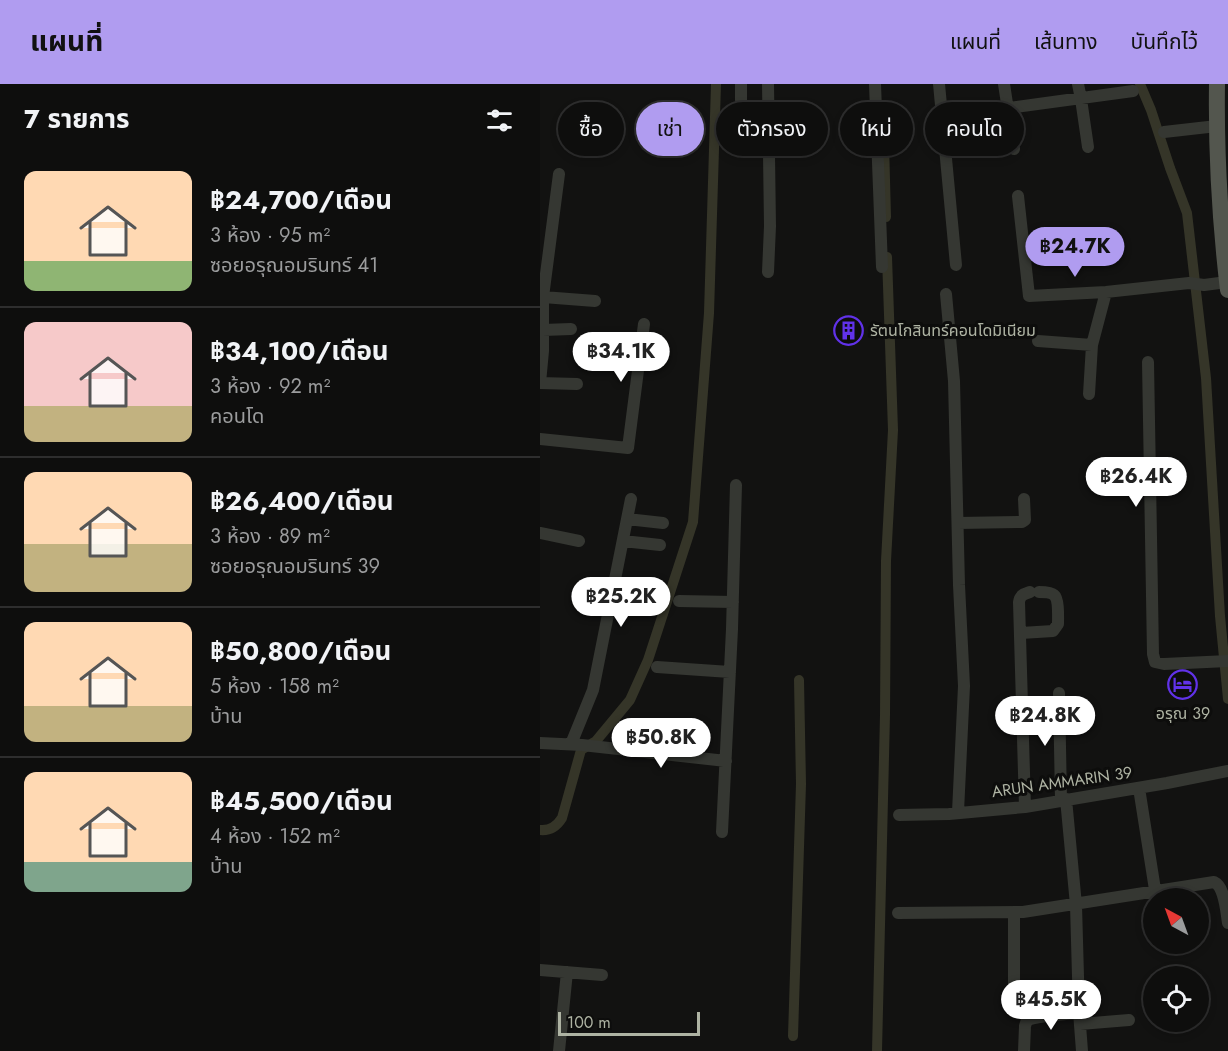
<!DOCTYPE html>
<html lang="th">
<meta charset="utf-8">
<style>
:root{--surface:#0e0e0d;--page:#171716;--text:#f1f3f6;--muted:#9b9c9d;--line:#2e2e2e;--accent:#b09cf0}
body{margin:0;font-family:Jost,"Noto Sans Thai",sans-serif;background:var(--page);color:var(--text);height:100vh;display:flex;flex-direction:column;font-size:22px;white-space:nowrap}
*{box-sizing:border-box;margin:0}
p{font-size:20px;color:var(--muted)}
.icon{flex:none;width:33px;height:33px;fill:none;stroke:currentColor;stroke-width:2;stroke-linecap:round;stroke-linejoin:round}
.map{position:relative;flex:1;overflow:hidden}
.drawer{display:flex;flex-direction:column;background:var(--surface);width:540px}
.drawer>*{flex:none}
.hud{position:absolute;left:18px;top:18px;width:570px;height:54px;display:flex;gap:12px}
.needle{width:39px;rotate:319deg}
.buttons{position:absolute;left:603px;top:804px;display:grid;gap:12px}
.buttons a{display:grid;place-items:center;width:66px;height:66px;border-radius:50%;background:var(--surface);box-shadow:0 3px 9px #0003,0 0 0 2px var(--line);font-size:30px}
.scale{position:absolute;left:18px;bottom:15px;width:142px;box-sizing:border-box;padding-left:6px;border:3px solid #aeb3a3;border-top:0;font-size:16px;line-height:21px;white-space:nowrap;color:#aeb3a3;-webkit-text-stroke:4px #0d0d0c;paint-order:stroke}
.price{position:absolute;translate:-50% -51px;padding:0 14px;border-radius:21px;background:#fff;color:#222;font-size:20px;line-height:39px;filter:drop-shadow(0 2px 3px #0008)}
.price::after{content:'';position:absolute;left:50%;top:36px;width:18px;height:14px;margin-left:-9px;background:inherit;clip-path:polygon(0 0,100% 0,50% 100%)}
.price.current{background:var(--accent);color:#111}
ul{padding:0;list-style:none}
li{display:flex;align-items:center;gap:18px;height:150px;padding:0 24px}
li+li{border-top:2px solid var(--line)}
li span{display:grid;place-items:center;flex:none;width:168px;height:120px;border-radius:12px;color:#555}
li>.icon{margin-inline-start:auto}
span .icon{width:72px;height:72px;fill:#fffc;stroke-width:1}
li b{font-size:26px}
h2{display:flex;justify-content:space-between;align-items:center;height:72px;padding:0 24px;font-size:26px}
.tag{padding:0 21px;border-radius:27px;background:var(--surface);box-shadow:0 3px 9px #0003,0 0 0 2px var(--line);font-size:21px;line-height:54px}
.tag.current{background:var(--accent);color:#111}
header{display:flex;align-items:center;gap:36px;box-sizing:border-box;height:84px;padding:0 30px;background:var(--accent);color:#111}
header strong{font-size:28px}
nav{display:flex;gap:33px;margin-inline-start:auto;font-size:21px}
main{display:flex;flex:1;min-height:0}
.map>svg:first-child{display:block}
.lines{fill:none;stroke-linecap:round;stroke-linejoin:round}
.canal{stroke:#353528;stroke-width:10}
.minor{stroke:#353732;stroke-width:12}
.major{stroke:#53564e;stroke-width:16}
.labels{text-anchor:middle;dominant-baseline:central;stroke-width:6;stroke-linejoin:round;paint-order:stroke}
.poi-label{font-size:16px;fill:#aeb3a3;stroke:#0d0d0c;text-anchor:start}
.street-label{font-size:16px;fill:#aeb3a3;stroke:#0d0d0c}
</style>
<header>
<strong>แผนที่</strong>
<nav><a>แผนที่</a><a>เส้นทาง</a><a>บันทึกไว้</a></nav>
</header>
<main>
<section class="drawer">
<h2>7 รายการ<svg class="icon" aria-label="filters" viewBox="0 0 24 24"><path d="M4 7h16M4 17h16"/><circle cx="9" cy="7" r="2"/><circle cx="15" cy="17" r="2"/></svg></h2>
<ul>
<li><span style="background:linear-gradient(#ffd9b3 75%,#8fb573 0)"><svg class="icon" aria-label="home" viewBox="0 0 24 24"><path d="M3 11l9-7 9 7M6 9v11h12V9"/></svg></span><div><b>฿24,700/เดือน</b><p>3 ห้อง · 95 m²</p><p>ซอยอรุณอมรินทร์ 41</p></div></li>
<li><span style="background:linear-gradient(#f6c9c9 70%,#c2b280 0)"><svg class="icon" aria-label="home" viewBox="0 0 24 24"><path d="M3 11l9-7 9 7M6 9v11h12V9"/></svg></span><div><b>฿34,100/เดือน</b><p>3 ห้อง · 92 m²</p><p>คอนโด</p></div></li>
<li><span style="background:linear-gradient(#ffd9b3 60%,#c2b280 0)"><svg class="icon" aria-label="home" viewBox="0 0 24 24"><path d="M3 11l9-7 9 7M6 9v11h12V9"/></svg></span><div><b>฿26,400/เดือน</b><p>3 ห้อง · 89 m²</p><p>ซอยอรุณอมรินทร์ 39</p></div></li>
<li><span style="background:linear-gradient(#ffd9b3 70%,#c2b280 0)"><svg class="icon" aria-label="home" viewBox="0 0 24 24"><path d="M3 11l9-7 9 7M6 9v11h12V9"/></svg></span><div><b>฿50,800/เดือน</b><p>5 ห้อง · 158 m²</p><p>บ้าน</p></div></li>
<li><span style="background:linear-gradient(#ffd9b3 75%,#7fa58c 0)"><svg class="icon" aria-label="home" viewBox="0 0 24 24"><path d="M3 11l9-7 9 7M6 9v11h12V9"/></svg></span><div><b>฿45,500/เดือน</b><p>4 ห้อง · 152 m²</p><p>บ้าน</p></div></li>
</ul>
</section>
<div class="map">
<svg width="688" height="967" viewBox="0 0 688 967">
<rect width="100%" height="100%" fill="#121211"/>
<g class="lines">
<path class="canal" d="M600,0L611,26L630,84L647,129L666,294L680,532L688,615
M343,22L346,133
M0,746C10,747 17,742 22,734L41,666L56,657L90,616L108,576L153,438L169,229L176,0
M253,952L261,700L259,596
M337,967L345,631L346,477L353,346L347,173"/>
<path class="minor" d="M201,0V16
M228,0L230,142L228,188
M335,0L342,183
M399,0L416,181
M464,0L474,65
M538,0L541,15L548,63
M469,24L593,7
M624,48L677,42
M478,112L489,212L566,208L649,199L664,201L687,198
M406,210L414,297L419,501L424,602L418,728
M3,213L55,217
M3,246L31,245
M498,257L552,261
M608,278L613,570L615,578L624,580L688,577
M0,299L3,267V213L19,90
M0,299L37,300
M549,310L552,261L566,208
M0,355L88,364L104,240
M87,435L123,439
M418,439L482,438L485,436L484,415
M0,449L39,457
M83,457L120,461
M139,517L193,518
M481,549L513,547L518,540C518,534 519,515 514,511C511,508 504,508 499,508
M117,583L190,588
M519,609L521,716
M0,659L42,661L186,677
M31,660L53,606L91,415
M599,704L616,812
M526,715L536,821L539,928L542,967
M485,723L479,518C480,511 484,510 490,508
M359,731L409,730L485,723L627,699L688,687
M182,748L192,545L196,401
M358,829L483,828L674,798C685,803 686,827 688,839
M0,886L62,891
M474,911V828
M540,940L589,936
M19,967L27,888
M484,967L485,942L487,936C504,930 522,932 539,928"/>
<path class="major" d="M677,0C676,69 680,138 688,206"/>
</g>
<defs>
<symbol id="building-ring" viewBox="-11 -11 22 22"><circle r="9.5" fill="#0d0d0c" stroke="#6132e9" stroke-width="1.5"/><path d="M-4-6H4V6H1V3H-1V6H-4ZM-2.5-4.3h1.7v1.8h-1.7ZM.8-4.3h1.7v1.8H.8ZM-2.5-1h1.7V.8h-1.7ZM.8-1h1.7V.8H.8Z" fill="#6132e9"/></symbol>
<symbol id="hotel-ring" viewBox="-11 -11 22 22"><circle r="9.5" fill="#0d0d0c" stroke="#6132e9" stroke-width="1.5"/><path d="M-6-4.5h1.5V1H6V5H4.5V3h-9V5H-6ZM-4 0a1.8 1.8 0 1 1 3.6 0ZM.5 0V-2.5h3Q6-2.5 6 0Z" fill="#6132e9"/></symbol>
</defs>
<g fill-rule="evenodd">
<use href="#building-ring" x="292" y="230" width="33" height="33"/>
<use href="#hotel-ring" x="626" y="584" width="33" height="33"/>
</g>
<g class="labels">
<g class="poi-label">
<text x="330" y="246">รัตนโกสินทร์คอนโดมิเนียม</text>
<text x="643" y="629" text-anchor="middle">อรุณ 39</text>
</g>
<g class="street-label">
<text transform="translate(522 698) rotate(-8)">ARUN AMMARIN 39</text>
</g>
</g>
</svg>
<div class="buttons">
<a><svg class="needle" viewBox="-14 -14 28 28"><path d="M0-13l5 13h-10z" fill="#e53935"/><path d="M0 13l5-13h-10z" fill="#9b9c9d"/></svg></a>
<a><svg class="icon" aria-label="locate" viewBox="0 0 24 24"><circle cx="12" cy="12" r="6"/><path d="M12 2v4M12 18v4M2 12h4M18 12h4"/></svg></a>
</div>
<div class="scale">100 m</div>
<b class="price current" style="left:535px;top:194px">฿24.7K</b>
<b class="price" style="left:81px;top:299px">฿34.1K</b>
<b class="price" style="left:596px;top:424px">฿26.4K</b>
<b class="price" style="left:81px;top:544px">฿25.2K</b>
<b class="price" style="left:505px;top:663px">฿24.8K</b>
<b class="price" style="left:121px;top:685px">฿50.8K</b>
<b class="price" style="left:511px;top:947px">฿45.5K</b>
<div class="hud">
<a class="tag">ซื้อ</a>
<a class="tag current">เช่า</a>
<a class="tag">ตัวกรอง</a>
<a class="tag">ใหม่</a>
<a class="tag">คอนโด</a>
</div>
</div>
</main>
